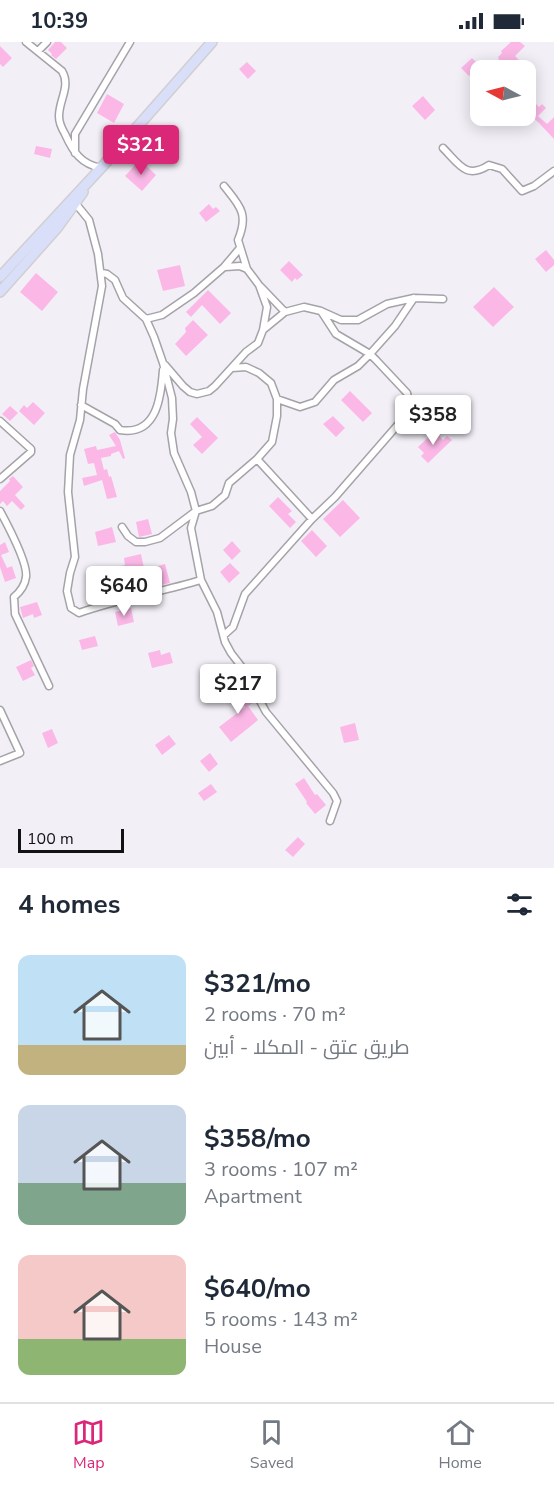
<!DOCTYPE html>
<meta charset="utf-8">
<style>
:root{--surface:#fff;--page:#f2f2f3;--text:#1f2937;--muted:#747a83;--line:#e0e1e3;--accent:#db2777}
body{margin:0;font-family:"Nunito Sans",Cairo,sans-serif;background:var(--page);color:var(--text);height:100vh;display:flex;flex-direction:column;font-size:22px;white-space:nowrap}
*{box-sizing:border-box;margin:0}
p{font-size:20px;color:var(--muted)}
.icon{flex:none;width:33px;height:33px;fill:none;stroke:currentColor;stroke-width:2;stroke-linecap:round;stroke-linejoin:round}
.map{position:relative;height:826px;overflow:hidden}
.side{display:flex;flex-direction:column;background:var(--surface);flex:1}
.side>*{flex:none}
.needle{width:39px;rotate:277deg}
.fabs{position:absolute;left:470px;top:18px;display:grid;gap:12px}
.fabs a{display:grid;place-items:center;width:66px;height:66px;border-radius:12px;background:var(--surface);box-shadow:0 3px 15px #0003;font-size:30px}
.scale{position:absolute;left:18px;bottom:15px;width:106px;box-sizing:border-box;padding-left:6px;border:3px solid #121114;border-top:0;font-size:16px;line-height:21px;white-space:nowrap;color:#121114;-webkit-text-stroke:4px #f3eff7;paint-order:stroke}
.price{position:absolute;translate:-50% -51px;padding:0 14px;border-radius:6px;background:#fff;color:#222;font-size:20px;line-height:39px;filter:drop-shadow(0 2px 3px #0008)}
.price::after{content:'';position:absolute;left:50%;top:36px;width:18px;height:14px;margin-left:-9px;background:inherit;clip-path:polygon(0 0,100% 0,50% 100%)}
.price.active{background:var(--accent);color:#fff}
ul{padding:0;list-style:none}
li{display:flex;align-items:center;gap:18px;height:150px;padding:0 18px}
li span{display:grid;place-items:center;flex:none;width:168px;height:120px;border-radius:12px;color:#555}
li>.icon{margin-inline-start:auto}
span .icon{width:72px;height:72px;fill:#fffc;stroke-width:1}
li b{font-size:26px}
h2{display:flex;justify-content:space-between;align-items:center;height:72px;padding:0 18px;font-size:26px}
.status{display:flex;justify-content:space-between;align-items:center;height:42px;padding:0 30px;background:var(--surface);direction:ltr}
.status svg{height:16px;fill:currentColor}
.tabs{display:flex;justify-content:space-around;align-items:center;height:84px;border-top:2px solid var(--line);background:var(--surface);font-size:16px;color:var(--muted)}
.tabs a{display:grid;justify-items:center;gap:3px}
.tabs .active{color:var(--accent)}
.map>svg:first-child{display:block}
.building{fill:#fbb8e7}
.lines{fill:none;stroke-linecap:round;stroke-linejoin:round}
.street-casing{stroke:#a5a2a8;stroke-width:9}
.primary-casing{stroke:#d0cfd0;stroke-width:12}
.street{stroke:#fff;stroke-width:6}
.primary{stroke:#dadff9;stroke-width:9}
</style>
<div class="status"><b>10:39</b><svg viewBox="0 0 49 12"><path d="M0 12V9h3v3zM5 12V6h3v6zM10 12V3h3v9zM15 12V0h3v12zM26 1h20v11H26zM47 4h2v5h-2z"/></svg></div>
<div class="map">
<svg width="554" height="826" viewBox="0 0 554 826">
<rect width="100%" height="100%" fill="#f3eff7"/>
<path class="building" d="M55,0H61L67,6L56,17L51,13L52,12L48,8Z
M511,0H520L525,4L515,14L521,20L519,22L527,28H504L496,20L499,17L498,15L502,11L501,9Z
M0,4L12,16L3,25L0,22Z
M472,16L480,24L469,34L461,26Z
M247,20L256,29L248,37L239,27Z
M107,52L124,62L114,81L97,71Z
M423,54L435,68L425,78L412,64Z
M535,61L539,65L542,62L546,66L538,74L547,82L554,75V97L538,80L525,69V67L529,63L531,65Z
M36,104L52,107L50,116L34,112Z
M140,118L156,133L142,149L125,134Z
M209,162L213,167L216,165L220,169L206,180L199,171Z
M546,208L554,218V223L546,230L535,217Z
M289,219L303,233L297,238L295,236L292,240L280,228Z
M180,223L185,244L163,249L157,228Z
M36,231L58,250L42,269L20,250Z
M494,245L514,265L493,285L473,265Z
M208,248L231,271L220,282L202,263L191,275L186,270Z
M193,278L208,293L186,314L175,302L186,290L185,286Z
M350,349L372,371L363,380L341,358Z
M33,360L45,371L34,383L19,369L24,363L27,366Z
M10,364L18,371L10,379L2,372Z
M333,374L345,386L336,395L323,382Z
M197,375L218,396L202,412L193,403L202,395L190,382Z
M435,389L443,398L447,394L452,398L428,421L421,414L424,411L418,405Z
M115,390L120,398L125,416L123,417L119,409L111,412V414L101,416L104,428L107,427L109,435L111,434L117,455L107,457L102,438L84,444L82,436L97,433L94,421L88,422L84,407L96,404L97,408L116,404L109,393Z
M13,434L23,445L15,453L25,464L21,468L12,459L7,464L3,459L0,462V449L10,439L9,437Z
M278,455L292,469L288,472L296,480L290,486L269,464Z
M343,458L360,476L340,495L323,477Z
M148,477L152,492L139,495L136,480Z
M112,485L116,500L98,504L95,490Z
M312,488L327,504L316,515L301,499Z
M232,499L241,509L232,518L223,508Z
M5,500L9,510L1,513L7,526L12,524L16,536L5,540L0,525V503Z
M141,512L144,526L121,531L126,552L111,556L104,528L125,523L124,516Z
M230,521L240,531L229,541L220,530Z
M165,522L170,541L152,545L147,527Z
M37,560L42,573L34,576L33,572L23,576L20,565Z
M131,566L134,580L118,584L115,570Z
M95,594L98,604L82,608L79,598Z
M160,608L161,613L170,610L173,621L152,626L148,611Z
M31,618L34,624L31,626L35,633L23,639L16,625Z
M234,642L247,658L249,656L253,661L248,664L258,678L231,700L219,685L245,665L238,657L231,662L222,651Z
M355,681L359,698L344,701L340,685Z
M52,687L58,701L48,706L42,691Z
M169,693L176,702L162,713L155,703Z
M210,711L218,722L209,730L200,719Z
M304,736L315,753L317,752L326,763L315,772L306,761L307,760L295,742Z
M211,742L217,750L204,759L198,751Z
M298,795L305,802L293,815L285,808Z"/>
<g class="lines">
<defs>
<path id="street" d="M26,0L62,29C71,44 59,58 59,74C59,80 62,87 65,92C73,110 81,122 101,126
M38,9L47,0
M443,106C459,122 466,138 489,123L502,127L522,149L534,144L554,129
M75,111V92L130,0
M76,162L89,178L98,212L102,244L83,347L80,378L70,413L68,450L75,515L70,531L67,549L71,566L79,571C119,557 161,550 201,538
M225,225L240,224L247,227
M102,231L107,232L115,238L123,256L146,277L154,295L163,321L172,356L173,377L171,391L174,411L191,450L196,469L191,486L201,538L217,570L225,600L231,611L241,624L266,670L333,751L337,759L330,779
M261,245L285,270
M146,277L162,273L194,251L224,225L240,206
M263,288L285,270L304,265L321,269L341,278H358L387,262L414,256L443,257
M165,323L183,344L190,350L197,352L209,349L215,344L246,310L258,301L263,288L267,265L259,243L247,227L238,198C249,172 240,164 224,144
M277,357L300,365L315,360L334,338L358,324L370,312L395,284L414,256
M81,363L115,382L120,388C157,394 161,355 163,328
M0,379L31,407V410L0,437
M257,417L312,477
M0,469C7,482 28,522 26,535C25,543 20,550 14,555L15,572L49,644
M122,485L128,494L136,500H145L160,496L196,469L212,464L225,453L229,441L257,417L272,400L277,374V357L271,341L259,331L246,325L232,326
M224,593L233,585L245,552L312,477L335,455L402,378L409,361L407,351L376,318L370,312L336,292L321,269
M0,668L20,711L0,719"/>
<path id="primary" d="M0,235L101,126L212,0
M0,250L57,186L83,150"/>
</defs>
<use href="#street" class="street-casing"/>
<use href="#primary" class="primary-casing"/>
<use href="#street" class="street"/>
<use href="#primary" class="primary"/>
</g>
</svg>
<div class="fabs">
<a><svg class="needle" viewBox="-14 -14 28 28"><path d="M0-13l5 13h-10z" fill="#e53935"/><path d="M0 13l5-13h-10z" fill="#747a83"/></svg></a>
</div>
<div class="scale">100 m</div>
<b class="price active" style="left:141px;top:134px">$321</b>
<b class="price" style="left:433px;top:404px">$358</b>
<b class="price" style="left:124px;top:575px">$640</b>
<b class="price" style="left:238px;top:673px">$217</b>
</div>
<section class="side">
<h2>4 homes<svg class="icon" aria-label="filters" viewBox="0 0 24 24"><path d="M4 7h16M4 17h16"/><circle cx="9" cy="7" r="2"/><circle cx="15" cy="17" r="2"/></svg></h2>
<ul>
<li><span style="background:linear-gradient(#bfe0f5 75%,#c2b280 0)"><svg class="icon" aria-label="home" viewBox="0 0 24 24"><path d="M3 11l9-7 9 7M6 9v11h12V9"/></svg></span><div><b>$321/mo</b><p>2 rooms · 70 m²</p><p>طريق عتق - المكلا - أبين</p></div></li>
<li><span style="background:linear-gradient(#c9d6e8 65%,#7fa58c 0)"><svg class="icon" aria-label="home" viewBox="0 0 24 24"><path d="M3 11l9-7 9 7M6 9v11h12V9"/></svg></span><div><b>$358/mo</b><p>3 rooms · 107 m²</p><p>Apartment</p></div></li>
<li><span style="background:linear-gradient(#f6c9c9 70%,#8fb573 0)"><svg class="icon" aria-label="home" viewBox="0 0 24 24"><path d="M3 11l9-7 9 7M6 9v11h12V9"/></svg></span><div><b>$640/mo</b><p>5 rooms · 143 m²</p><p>House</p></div></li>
</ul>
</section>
<nav class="tabs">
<a class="active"><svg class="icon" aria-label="map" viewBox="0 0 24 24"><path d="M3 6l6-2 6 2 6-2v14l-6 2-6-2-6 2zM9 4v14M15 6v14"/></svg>Map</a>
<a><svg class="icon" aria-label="saved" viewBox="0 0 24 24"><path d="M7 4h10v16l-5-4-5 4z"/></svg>Saved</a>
<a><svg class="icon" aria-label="home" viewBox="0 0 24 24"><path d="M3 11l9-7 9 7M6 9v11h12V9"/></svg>Home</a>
</nav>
